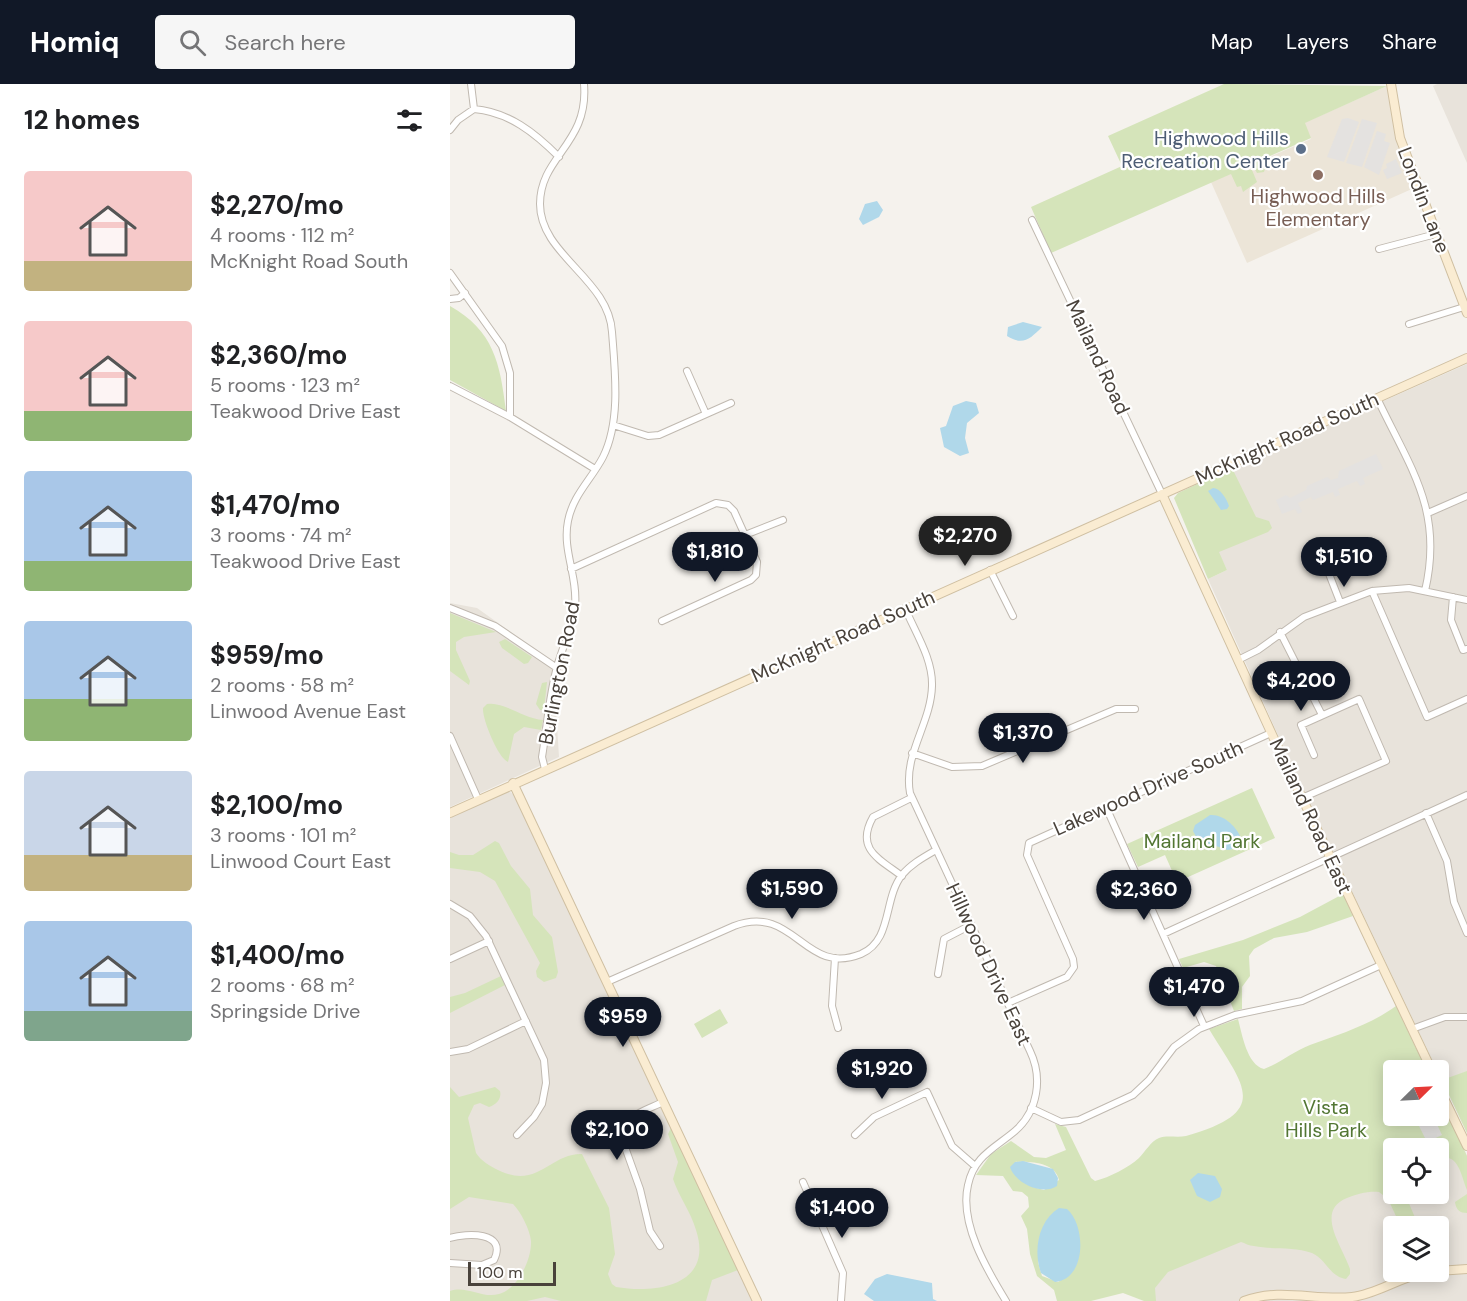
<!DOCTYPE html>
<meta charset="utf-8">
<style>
:root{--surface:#fff;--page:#f6f6f6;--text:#202124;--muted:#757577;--accent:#111827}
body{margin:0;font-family:"DM Sans",sans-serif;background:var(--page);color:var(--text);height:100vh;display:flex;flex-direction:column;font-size:22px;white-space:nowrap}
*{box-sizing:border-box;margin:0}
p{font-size:20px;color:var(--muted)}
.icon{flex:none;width:33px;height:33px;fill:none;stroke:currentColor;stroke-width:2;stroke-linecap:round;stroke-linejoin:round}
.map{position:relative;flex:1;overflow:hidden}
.details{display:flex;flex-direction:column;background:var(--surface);width:450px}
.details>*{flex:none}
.needle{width:39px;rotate:66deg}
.buttons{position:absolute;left:933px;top:976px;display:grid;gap:12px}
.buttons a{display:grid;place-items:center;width:66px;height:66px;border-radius:6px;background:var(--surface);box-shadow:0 3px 15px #0003;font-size:30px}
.scale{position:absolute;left:18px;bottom:15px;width:88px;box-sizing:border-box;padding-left:6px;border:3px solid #49423b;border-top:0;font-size:16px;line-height:21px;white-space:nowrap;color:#49423b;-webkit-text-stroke:4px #fff;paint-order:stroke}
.price{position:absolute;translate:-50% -51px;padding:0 14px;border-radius:21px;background:var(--accent);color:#fff;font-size:20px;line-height:39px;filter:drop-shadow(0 2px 3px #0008)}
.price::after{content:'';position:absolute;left:50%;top:36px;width:18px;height:14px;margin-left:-9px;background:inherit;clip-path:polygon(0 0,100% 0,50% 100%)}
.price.selected{background:#222;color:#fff}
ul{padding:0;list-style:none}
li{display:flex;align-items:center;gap:18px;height:150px;padding:0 24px}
li span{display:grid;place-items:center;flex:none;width:168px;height:120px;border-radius:6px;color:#555}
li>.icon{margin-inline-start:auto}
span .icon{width:72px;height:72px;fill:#fffc;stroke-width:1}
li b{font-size:26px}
h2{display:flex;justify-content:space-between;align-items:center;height:72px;padding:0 24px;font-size:26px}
header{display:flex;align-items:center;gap:36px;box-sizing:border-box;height:84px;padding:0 30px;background:var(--accent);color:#fff}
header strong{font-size:28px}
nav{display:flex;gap:33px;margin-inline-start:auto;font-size:21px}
.search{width:420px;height:54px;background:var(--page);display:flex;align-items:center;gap:15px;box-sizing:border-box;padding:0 21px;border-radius:6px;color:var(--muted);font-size:22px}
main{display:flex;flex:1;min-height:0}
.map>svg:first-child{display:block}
.residential{fill:#e8e3db;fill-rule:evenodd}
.education{fill:#ece5d8}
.green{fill:#d5e4ba;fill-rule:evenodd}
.parking{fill:#e4e2e0}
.water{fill:#b0d8ea}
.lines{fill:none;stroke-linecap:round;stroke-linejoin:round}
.street-casing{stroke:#c0b9b0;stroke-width:8}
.secondary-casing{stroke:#cfbfa1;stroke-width:10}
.street{stroke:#fff;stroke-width:6}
.secondary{stroke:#faecd2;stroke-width:8}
.service-dot{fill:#5c6f8a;stroke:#fff;stroke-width:2}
.education-dot{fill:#8d6e63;stroke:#fff;stroke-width:2}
.labels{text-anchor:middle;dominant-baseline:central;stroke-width:4.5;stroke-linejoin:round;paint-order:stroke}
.service-label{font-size:20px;fill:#4e5e75;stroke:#fff;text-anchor:end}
.education-label{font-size:20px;fill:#785e54;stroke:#fff}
.street-label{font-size:20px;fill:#49423b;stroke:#fff}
.park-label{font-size:20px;fill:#527633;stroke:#fff}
</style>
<header>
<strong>Homiq</strong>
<div class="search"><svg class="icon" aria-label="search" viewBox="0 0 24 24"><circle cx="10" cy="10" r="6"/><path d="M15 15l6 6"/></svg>Search here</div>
<nav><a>Map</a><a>Layers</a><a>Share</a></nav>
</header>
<main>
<section class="details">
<h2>12 homes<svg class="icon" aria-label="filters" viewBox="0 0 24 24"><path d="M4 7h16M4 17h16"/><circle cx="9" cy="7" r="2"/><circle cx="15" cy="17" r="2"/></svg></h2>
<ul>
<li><span style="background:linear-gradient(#f6c9c9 75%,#c2b280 0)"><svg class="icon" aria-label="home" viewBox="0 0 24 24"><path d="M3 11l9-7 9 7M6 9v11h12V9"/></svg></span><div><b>$2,270/mo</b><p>4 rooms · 112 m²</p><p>McKnight Road South</p></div></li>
<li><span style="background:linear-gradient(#f6c9c9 75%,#8fb573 0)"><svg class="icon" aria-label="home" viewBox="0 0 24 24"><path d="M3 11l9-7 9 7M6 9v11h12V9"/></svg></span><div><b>$2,360/mo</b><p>5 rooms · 123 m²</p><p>Teakwood Drive East</p></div></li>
<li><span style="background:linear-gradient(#a9c7e8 75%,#8fb573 0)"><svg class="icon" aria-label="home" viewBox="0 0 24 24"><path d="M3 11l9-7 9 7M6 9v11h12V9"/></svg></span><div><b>$1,470/mo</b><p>3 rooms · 74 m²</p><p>Teakwood Drive East</p></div></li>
<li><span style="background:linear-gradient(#a9c7e8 65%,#8fb573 0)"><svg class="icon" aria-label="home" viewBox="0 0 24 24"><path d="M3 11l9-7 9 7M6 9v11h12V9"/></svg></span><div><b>$959/mo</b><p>2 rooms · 58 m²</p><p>Linwood Avenue East</p></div></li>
<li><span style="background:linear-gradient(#c9d6e8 70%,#c2b280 0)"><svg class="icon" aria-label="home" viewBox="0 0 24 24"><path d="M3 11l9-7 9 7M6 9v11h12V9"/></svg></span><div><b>$2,100/mo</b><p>3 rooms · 101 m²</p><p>Linwood Court East</p></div></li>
<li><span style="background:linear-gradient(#a9c7e8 75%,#7fa58c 0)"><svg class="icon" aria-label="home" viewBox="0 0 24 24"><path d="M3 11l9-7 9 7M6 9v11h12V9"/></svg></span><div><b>$1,400/mo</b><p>2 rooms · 68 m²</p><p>Springside Drive</p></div></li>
</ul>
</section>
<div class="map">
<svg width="1017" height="1217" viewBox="0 0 1017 1217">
<rect width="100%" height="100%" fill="#f5f2ed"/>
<path class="residential" d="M987,0H1017V79L983,2Z
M1017,280V1049L832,660L758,495L777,486L768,468L780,385Z
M0,519L27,524L103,578L109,673L0,723Z
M59,707L64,711L78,740L302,1217H0V1110L67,1118L76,1095L32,1089L0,1016V734Z
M1006,1049L1017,1072V1217H699L690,1198L943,1079L944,1110H988V1065ZM944,1143H988V1188H944Z"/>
<path class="education" d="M937,2L948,63L964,104L797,179L761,98L861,55L854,39Z"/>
<path class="green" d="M774,0L937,2L855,39L861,54L818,73L814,88L807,89L802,80L792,85L802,86L807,98L793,108L791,102L787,103L781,90L601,169L581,123L672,82L658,52Z
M0,222C44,247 50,279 56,327L0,296Z
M782,384L806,433L819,437L822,444L818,448L769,468L777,486L758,495L724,414L728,409Z
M0,529L46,548L14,553L6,558V566L20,597L19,601L0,587Z
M55,555L82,573L78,579L74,580L52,564L49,558Z
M97,598L94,626H90L86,620L92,599Z
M37,620C53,617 72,634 93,636L91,646L74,643L64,650L58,678C48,674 32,635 33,624Z
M802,704L825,754L727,798L715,771L688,783L677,760Z
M45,757L49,759L61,782L80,805L83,831L102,853L108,888L106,894L94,898L87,893L86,887L90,879L45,797L30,788L0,784V768L9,771H23Z
M893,810L903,832L857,848L824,854L804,865L799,872L800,892L792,903V925L784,927L766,882L754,878L733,884L729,875L793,856L850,833Z
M51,892L55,901L0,929V913L15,909Z
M946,922L977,987H944V1032H988L989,1011L1017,1072V1106C1011,1092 1009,1069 989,1074L988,1065H944V1110H955L969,1143H951L938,1115L929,1108C918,1107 907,1110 897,1114C864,1127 893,1163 900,1185V1190L896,1195C880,1193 876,1175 862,1169C843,1162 823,1166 804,1162C799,1162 795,1159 791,1158L718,1188L705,1204L706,1217H694L673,1209L641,1217H607L604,1206L587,1192L580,1170L577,1145L571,1132L579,1123L578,1113L572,1108L563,1107L553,1092L526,1091L541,1070L561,1057L584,1073L596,1074L616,1066L605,1040L616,1043L641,1094L645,1097C660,1093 678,1084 689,1074C695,1068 701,1057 709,1054C717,1051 727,1054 736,1052C822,1027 794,1003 759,945L788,935C792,950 797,981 814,985C830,979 844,967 860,961C890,950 920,941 946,922ZM565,1078C580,1077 605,1078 609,1096L594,1106L583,1103ZM589,1153L629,1160C629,1180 626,1188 608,1198L592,1192L588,1178Z
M270,925L278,939L252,954L244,940Z
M1017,987V1049L992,996Z
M0,1003L9,1013L45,1003L50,1007C52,1015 46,1021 39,1023L30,1019L24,1021L18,1034L26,1069C31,1077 40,1082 48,1086C88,1106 100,1069 132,1070L159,1124L165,1170L158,1190L162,1200L166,1203C207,1210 264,1201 246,1146C241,1128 229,1113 223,1095L228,1078L218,1050L221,1044L288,1186L262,1196L256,1217H111L95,1213L77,1217H0V1207C17,1201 32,1215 49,1210C68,1205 82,1175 81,1157C80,1146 71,1128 63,1120L19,1113L0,1125Z
M1017,1110V1129C1010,1129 1006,1126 1005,1118Z"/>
<path class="parking" d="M898,34L909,38L894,78L877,73L892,35Z
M912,35L927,39L912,83L896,79Z
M927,47L936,50L934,57L940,59L929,91L914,83Z
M946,75L952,89L937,95L933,86L937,84L936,80Z
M926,370L933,385L913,394L915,400L910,402L907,397L888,405L890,411L885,413L883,408L863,416L861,413L848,419L852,428L848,430L845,425L832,430L826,416L836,411L840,414L856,406L857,402L877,393L881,396L888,394L889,387Z
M964,1032H983L992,1051L977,1058Z"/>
<path class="water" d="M427,117L433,126L429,133L413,141L409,135L415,120Z
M573,238L592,243C580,255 573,262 557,252L558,243Z
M516,317L526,319L529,329L517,339L515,354L519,369L510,372L494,363L490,344L496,342L503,322Z
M763,404C770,404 777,415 779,422L777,425L771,426L758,407Z
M760,731C774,730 787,743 792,756L790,763L778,766L748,756L743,747L745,741Z
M573,1077L603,1085L608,1094L607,1102C592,1112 565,1099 560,1083L565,1078Z
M748,1089L765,1092L772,1105L770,1113L760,1118L747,1112L740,1096Z
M609,1124L617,1125C636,1141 637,1195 605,1198L591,1189C583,1167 588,1137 609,1124Z
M437,1190L482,1199L483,1215L487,1217H424L414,1210L425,1195Z"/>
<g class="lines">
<defs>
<path id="street" d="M24,25C59,28 85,49 109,73
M0,46L8,36L24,25L21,0
M582,136L712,410
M929,165L986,150
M0,189L52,262L60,289V333
M0,215L9,214L15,209
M959,240L1014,223
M237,287L256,330
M0,302L60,333L145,385
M927,314C960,384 994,426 975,507
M163,341L198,352L209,351L281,319
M978,429L1017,412
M295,451L333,436
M874,477L890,518
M121,485L266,419L278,421L284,427L307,478L306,491L301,496L212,537
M540,486L563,532
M922,507L977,633L1017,615
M1003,513L1001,536L1013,566L1017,565
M0,524L45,542L107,584
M455,524C465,548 483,575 482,602C481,640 453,670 460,709L580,967C593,994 588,1027 565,1047C545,1064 524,1072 518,1101C509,1139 537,1186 556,1217
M830,548L872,631
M788,576L808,566L854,533L922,507L959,504L1017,516
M0,652L28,715
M462,669L502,683L532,682L666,625H685
M95,685L92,673C97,643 99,612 107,583C112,563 123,544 125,522C128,493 112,466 118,437C123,411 141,396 153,373C171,337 165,287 162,248C159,195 90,171 90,120C90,72 139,60 134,0
M852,714L936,677L909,615L851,641L864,671
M656,723L754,942
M976,729L997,777L1004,818L1017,849
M452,792C429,775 405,765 423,733L461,714
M0,820L20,832L36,852L94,976L96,999L92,1020L84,1033L67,1051
M713,850L1017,711
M385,874L382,922L388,944
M0,875L39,857
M488,890L494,855L521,841
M157,898L284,842C345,819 354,893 411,870C443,856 433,815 452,791C461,780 474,773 486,766
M558,919L617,893L624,883L623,875L577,771L579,759L821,649
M962,945L995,933H1017
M0,968L18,965L76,937
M581,1024L611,1038L629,1036L683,1011L699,996L724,963L749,945L785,931L852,917L931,881
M405,1051L424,1033L477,1008L502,1062L525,1082
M353,1098L393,1189L391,1217
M0,1154C16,1149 58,1147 44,1176L32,1181L0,1179
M210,1162L200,1147L190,1105L171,1052C174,1031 197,1026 213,1018"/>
<path id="secondary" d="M941,0L950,54L1017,229
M712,410L825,657L982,987
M63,699L307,1217
M0,729L1017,274
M988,1002L1017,1062
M988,1187L1017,1185
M794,1217C831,1203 865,1217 902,1213C928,1210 951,1192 978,1188"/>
</defs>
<use href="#street" class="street-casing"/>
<use href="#secondary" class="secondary-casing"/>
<use href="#street" class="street"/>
<use href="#secondary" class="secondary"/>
</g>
<circle class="service-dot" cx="851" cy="65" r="6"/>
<circle class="education-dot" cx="868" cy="91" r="6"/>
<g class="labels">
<g class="service-label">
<text x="839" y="54">Highwood Hills<tspan x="839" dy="23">Recreation Center</tspan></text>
</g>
<g class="education-label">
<text x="868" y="112">Highwood Hills<tspan x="868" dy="23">Elementary</tspan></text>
</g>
<g class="street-label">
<text transform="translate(974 116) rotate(69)">Londin Lane</text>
<text transform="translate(648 273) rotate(65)">Mailand Road</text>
<text transform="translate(837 354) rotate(-24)">McKnight Road South</text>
<text transform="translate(393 552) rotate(-24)">McKnight Road South</text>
<text transform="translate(109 589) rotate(-79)">Burlington Road</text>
<text transform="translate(698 704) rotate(-24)">Lakewood Drive South</text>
<text transform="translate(861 732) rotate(65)">Mailand Road East</text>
<text transform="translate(539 880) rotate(65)">Hillwood Drive East</text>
</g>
<g class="park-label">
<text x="752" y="757">Mailand Park</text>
<text x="876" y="1023">Vista<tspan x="876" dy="23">Hills Park</tspan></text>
</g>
</g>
</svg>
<div class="buttons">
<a><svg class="needle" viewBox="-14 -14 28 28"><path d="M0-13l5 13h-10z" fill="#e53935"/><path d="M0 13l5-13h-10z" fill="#757577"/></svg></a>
<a><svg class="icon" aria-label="locate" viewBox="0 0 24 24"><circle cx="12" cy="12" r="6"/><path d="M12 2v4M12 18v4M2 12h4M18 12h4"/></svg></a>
<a><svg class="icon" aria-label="layers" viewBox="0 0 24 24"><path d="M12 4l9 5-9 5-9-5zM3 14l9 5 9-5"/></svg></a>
</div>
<div class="scale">100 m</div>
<b class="price selected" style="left:515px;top:483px">$2,270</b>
<b class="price" style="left:265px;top:499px">$1,810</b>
<b class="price" style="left:894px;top:504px">$1,510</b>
<b class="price" style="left:851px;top:628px">$4,200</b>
<b class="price" style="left:573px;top:680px">$1,370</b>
<b class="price" style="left:342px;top:836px">$1,590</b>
<b class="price" style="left:694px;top:837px">$2,360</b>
<b class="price" style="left:744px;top:934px">$1,470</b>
<b class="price" style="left:173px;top:964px">$959</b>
<b class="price" style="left:432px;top:1016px">$1,920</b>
<b class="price" style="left:167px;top:1077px">$2,100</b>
<b class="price" style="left:392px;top:1155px">$1,400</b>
</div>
</main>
